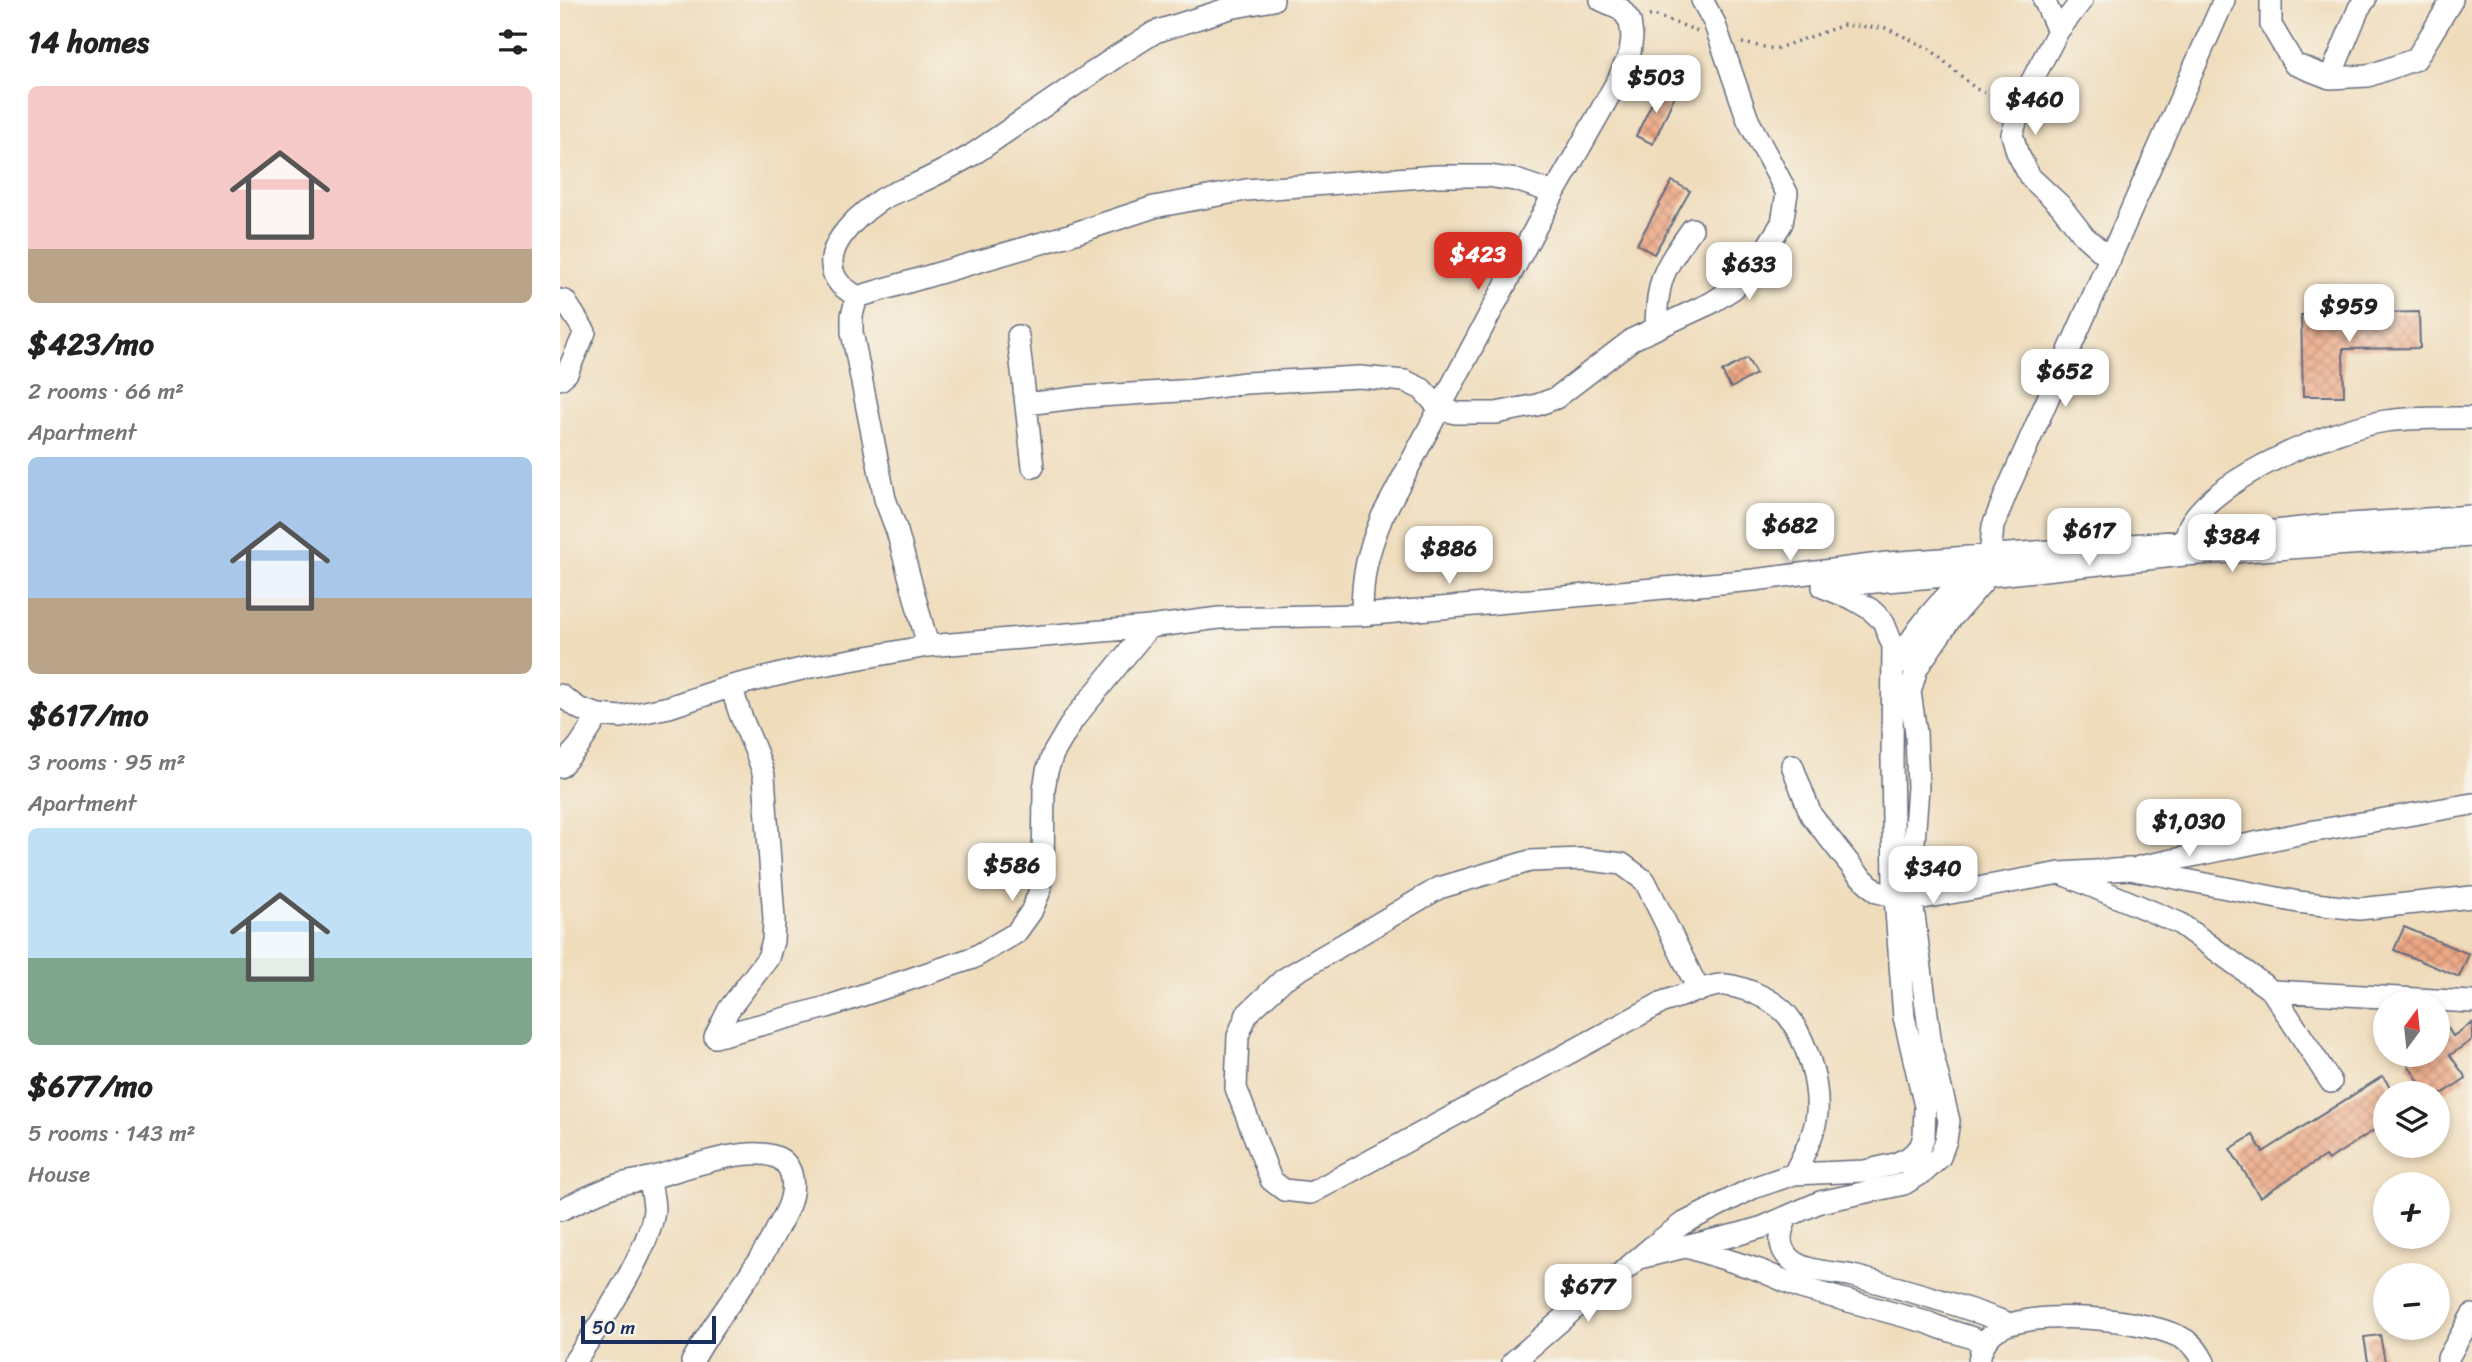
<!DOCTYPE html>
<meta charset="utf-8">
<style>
:root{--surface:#fff;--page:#f2f2f2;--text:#222;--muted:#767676;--accent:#d93025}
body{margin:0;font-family:Sriracha,sans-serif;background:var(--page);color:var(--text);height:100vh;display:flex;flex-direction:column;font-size:26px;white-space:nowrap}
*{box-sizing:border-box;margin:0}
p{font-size:23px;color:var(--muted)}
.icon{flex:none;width:38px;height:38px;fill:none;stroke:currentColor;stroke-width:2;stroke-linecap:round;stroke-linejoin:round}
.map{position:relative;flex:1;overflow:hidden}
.panel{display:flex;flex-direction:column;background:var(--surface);width:560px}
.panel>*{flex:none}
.needle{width:46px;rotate:15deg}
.controls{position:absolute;left:1813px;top:990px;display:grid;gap:14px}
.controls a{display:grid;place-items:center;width:77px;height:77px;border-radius:50%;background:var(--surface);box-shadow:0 4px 10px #0003;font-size:35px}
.scale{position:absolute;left:21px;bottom:18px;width:135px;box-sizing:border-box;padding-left:7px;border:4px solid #1b2f5e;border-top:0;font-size:19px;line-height:24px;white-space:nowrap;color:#1b2f5e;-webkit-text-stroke:5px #f7f3e8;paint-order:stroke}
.price{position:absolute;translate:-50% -60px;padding:0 16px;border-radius:14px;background:#fff;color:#222;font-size:23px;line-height:46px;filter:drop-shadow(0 2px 4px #0008)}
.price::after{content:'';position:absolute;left:50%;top:42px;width:21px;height:16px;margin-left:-10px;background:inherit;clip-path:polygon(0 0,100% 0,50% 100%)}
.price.on{background:var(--accent);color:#fff}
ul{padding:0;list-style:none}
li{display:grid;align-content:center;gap:14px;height:371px;padding:0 28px}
li span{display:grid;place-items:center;height:217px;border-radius:10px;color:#555}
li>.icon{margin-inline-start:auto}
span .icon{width:126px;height:126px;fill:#fffc;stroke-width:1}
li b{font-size:30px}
h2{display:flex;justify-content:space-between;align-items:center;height:84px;padding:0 28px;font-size:30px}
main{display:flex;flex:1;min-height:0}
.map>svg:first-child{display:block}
.building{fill:url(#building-cross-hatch)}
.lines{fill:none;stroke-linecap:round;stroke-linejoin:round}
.minor-casing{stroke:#656c7f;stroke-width:24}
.path{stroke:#656c7f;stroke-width:3.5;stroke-dasharray:2 5;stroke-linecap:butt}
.minor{stroke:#fff;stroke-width:21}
</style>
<main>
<section class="panel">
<h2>14 homes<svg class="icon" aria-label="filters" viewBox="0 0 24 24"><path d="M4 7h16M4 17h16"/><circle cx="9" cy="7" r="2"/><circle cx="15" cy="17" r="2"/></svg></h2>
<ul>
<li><span style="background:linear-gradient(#f6c9c9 75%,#b9a48a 0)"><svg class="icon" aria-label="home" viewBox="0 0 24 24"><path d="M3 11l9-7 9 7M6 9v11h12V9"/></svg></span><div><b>$423/mo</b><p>2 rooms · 66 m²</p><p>Apartment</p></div></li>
<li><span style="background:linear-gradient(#a9c7e8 65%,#b9a48a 0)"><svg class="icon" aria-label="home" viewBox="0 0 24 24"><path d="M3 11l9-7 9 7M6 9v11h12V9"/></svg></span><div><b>$617/mo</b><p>3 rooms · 95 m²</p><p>Apartment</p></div></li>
<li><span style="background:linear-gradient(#bfe0f5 60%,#7fa58c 0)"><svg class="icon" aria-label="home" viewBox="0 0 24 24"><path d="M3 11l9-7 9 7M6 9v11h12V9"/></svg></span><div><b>$677/mo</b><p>5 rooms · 143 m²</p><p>House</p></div></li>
</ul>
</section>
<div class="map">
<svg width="1912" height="1362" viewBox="0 0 1912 1362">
<defs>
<pattern id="building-cross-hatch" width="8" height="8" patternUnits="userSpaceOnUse" patternTransform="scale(1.75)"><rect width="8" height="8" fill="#eda784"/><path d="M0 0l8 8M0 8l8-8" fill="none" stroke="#bf886f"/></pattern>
</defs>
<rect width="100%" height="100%" fill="#f7f3e8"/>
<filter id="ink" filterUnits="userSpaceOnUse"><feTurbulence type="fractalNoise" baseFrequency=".0143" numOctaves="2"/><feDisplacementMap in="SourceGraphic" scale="14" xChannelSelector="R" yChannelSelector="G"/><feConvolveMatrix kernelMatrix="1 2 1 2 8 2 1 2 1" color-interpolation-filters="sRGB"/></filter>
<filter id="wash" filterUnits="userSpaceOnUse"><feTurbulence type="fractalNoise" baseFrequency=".00686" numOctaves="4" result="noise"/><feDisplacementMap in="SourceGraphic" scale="28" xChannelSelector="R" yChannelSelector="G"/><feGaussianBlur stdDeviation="1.57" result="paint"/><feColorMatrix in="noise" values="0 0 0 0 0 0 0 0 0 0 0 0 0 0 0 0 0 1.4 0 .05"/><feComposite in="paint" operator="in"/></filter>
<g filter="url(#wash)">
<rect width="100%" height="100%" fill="#efdcbb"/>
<g id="blocks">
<path class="building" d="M1100,86L1116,93L1093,144L1076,136Z
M1112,181L1130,191L1094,254L1077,244Z
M1859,312L1860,348L1783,349L1784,396H1743L1741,315Z
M1187,358L1196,374L1171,388L1162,372Z
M1844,927L1909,954L1899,977L1834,950Z
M1878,1013L1893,1036L1912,1023V1040L1890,1055L1906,1078L1882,1094H1867L1847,1063L1859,1055H1878Z
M1823,1076L1834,1094H1825V1123L1768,1160L1765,1156L1700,1197L1670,1149L1693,1135L1703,1152Z
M1820,1335L1825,1362H1808L1804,1337Z"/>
</g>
</g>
<g filter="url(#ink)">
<use href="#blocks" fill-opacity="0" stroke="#656c7f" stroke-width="2"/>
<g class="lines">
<defs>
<path id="minor" d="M1484,0L1498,31
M1522,0L1498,31L1467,90L1452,134L1457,152L1470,177L1500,205L1524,236L1550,259
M1711,0V25L1734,64L1770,78L1808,76L1856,59L1892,0
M1770,78L1799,8L1805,0
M297,297L509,235L594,207L686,190L877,176H928L956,180L994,193
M297,297C292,293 285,289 280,284C254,253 296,217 319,201C329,194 342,190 354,185C374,176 393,166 412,155L557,56L595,32L670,8L713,0
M297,297L292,315V332L325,499L337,531L368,646
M0,300L5,301L25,332L7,373L0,379
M1096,327C1097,278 1104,269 1132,229
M458,336L473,467
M466,404L523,397L635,390L685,383L800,377L845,381L862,389L880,409L896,413H936L977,405L996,398L1073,339L1151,303L1173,289L1195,266L1222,223L1227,193L1188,120L1154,22L1142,0
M1624,552C1625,541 1626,530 1632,521C1662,475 1772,429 1826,421C1853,417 1884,418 1912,418
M1269,586L1408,574L1428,576L1624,555L1912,536
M802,615C802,575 807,554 822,517L994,193L1058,80L1070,53L1072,37L1070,21L1061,9L1041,0
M1336,667C1354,629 1380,601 1411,572
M0,695L20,709L39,715L61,717L109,707L172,686L246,668L368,646L589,627L659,618L802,615L1194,580L1327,563L1625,541L1759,526L1912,516
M1232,765L1251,815L1296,872L1317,892L1352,900L1500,873L1570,869L1738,902L1799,909L1912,897
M0,767L19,746L39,715
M1579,867L1743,833L1912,804
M1505,875L1619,923L1712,991L1912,1002
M1139,991L1085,881L1062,864L1023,859L970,861L879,888L724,979L687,1014L678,1036L676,1088L711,1180L724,1190L751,1193L1103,1002C1116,998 1154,983 1166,985C1187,988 1219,1001 1231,1020C1248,1046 1259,1083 1257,1113C1255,1135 1243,1155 1234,1174
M1712,991L1771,1082
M155,1037L267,1007L413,958L456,933L471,912L479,893L483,872L484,789L487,771L493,754L513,720L589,627
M155,1037L169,1009L208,958L213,941L214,919L204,776C196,744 178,719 172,686
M0,1210C18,1202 35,1193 54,1186C65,1182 78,1181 90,1178C122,1170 185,1145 216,1157C232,1163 235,1182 231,1198C229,1208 223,1218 218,1227C194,1275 157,1315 132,1362
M1228,1216C1219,1232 1216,1250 1234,1262C1251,1273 1278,1272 1297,1277C1348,1290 1401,1305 1450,1324
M1130,1248L1199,1270L1241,1288L1369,1323C1387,1332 1407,1334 1424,1343
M1079,1258L1179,1234L1203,1227L1260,1202L1344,1184L1364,1172L1380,1157L1386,1140L1389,1121L1372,1052L1352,900L1351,883L1358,787L1356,733L1350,692L1357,668L1390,620L1428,576L1433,526L1447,491L1664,0
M14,1362C37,1330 91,1248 94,1210C94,1199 91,1188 89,1178
M953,1362L1034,1292L1061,1273L1094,1245L1122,1224L1193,1188L1234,1174L1305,1171L1335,1164L1348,1158L1360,1148L1364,1136L1365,1106L1344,1017L1334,884L1332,759L1333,646L1323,621L1310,609L1293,599L1263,587
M1419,1362C1420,1351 1424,1341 1433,1333C1464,1306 1593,1318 1627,1341C1634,1345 1640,1354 1644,1362
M1888,1362V1358L1912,1315"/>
</defs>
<use href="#minor" class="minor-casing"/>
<path class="path" d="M1089,16L1094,15L1138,31
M1182,43L1215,49L1284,25L1326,28L1370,49L1416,89L1439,97L1446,98"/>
<use href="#minor" class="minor"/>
</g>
</g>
</svg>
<div class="controls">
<a><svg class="needle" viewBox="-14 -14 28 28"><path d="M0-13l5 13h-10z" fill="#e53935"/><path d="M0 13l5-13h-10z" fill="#767676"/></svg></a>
<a><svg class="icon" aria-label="layers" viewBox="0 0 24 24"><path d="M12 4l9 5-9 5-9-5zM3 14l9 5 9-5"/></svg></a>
<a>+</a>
<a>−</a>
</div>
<div class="scale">50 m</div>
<b class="price" style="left:1096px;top:115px">$503</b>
<b class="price" style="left:1475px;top:137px">$460</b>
<b class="price on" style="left:918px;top:292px">$423</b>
<b class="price" style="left:1189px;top:302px">$633</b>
<b class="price" style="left:1789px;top:344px">$959</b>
<b class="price" style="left:1505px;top:409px">$652</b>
<b class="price" style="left:1230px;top:563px">$682</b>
<b class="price" style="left:1529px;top:568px">$617</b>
<b class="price" style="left:1672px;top:574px">$384</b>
<b class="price" style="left:889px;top:586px">$886</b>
<b class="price" style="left:1629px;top:859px">$1,030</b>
<b class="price" style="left:452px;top:903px">$586</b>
<b class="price" style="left:1373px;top:906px">$340</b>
<b class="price" style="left:1028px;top:1324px">$677</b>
</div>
</main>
